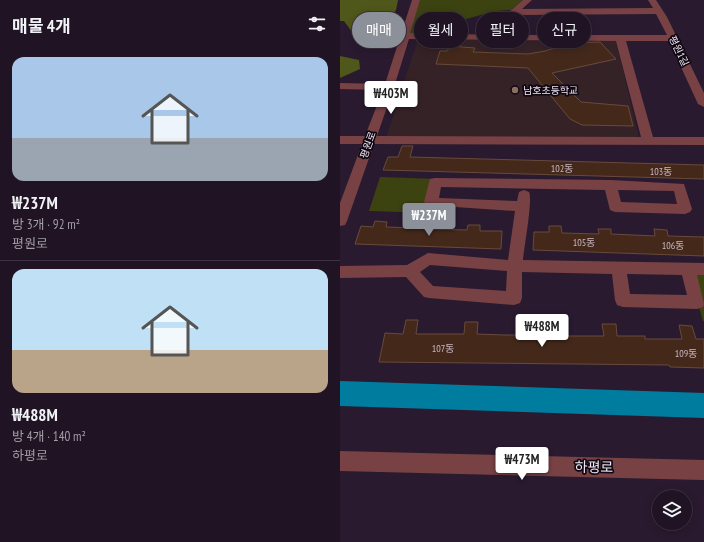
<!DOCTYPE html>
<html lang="ko">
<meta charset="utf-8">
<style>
:root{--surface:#201424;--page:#2d2131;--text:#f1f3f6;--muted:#a29ea6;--line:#3d3341;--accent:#8c9099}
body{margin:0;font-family:"PT Sans Narrow","Noto Sans KR",sans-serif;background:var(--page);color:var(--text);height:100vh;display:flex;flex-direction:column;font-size:15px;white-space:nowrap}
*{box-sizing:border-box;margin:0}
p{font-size:13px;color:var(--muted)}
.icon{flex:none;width:22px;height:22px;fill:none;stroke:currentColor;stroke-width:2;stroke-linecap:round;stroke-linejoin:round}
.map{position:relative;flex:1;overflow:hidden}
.panel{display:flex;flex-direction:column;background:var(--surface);width:340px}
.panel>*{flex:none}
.top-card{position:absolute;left:12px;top:12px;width:292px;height:36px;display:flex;gap:8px}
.buttons{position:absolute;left:312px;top:490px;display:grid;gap:8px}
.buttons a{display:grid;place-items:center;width:40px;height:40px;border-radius:50%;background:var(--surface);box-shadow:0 2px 10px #0003,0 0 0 1px var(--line);font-size:20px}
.price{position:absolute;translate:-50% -34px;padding:0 9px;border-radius:4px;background:#fff;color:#222;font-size:13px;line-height:26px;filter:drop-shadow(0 1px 2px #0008)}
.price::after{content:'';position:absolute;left:50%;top:24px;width:12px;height:9px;margin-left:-6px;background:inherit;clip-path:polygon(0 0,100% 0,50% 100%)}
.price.selected{background:var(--accent);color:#fff}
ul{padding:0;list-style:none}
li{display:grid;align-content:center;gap:8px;height:212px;padding:0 12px}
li+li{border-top:1px solid var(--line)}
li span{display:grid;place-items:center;height:124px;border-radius:12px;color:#555}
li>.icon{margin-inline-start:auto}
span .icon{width:72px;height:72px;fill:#fffc;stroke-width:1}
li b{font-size:17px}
h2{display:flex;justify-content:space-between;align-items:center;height:48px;padding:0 12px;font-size:17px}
.pill{padding:0 14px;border-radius:18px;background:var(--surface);box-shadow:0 2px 10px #0003,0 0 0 1px var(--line);font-size:14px;line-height:36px}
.pill.selected{background:var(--accent);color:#fff}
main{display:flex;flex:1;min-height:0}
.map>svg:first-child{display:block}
.education{fill:#352227}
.green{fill:#3c4311}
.forest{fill:#4f571a}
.water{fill:#007c9f}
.building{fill:#44291b;stroke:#684a3b}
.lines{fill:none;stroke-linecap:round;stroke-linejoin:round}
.minor{fill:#784245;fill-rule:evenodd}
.education-dot{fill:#8d6e63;stroke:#0f0811;stroke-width:1.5}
.labels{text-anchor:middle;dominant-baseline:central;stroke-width:3.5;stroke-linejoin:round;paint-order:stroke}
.far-street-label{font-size:10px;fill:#f4e8f8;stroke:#0f0811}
.far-poi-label{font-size:10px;fill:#f4e8f8;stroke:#0f0811;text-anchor:start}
.number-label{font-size:10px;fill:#c8b8c1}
.near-street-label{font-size:14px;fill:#f4e8f8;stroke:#0f0811}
</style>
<main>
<section class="panel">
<h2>매물 4개<svg class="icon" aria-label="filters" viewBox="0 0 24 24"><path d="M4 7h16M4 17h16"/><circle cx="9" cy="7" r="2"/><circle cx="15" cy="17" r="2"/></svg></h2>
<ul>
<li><span style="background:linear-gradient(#a9c7e8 65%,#9aa5b1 0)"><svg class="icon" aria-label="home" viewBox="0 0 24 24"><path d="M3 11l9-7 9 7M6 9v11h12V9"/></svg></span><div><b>₩237M</b><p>방 3개 · 92 m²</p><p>평원로</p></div></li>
<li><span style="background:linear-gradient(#bfe0f5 65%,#b9a48a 0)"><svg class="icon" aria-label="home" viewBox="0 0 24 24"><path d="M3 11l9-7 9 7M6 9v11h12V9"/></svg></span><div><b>₩488M</b><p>방 4개 · 140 m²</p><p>하평로</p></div></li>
</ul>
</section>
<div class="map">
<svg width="364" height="542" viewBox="0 0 364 542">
<rect width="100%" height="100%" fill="#2a1a30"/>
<path class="education" d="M78,39L276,41L299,138H46Z"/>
<path class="green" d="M76,0H183L171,10L155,11L65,36Z
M40,177L98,179L92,213L29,211Z
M348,269H364V321H363Z"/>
<path class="forest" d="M0,0H58L56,10L36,38L15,36L4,21H0Z
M0,56L19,60L20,69L0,78Z"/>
<path class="water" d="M0,381L364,393V418L0,406Z"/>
<path class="building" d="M260,42L276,59L212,73L241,102L288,106L293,126L242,125L230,119L188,68L96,64L100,51H107L110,46L135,48L133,52L188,54L205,51L230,43Z
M62,146H73L70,157L364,165V179L43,170L48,157H58Z
M35,221L47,222L46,227L78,228L80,222L92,223L91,229L127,230L128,225H140V231H162L161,249L15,244L21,226L33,227Z
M209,226H221L222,233L259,234L258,229H271V234L315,236L314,229L327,230L328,236L364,237V256L193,250L194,232H209Z
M66,320H78L76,334H124L125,322H138L137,334L164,335H203V322H215L216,336H264L262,324H276L277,336H305V339H342L339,325L352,326L356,339H364V368L330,367L329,365L39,362L45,333L63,334Z"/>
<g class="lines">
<path class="minor" d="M72,0H80L70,33L162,35L169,12L183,0H192L182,9L313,8L308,0H316L327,17L364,93V107L358,104L329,41H286L313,137H364V145L34,144L7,221L5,225L0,226V203L22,144H0V136H25L43,90L0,89V83L45,84ZM316,14L327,35H171L177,15ZM69,39L276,41L301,137L37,136L54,87Z
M95,178L271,180L344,184L352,209L350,212L345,214L275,212L270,210L265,190L101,187L99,198L177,201L179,192L184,190L189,192C193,199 184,248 183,260L364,263V275H357L364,304L363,307L357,309L283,307L277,305L275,300L272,274L182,272V298L180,303L174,305L89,298L84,297L66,277L0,278V266L67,265L88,253L168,260L175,211L86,205L84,202L90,179ZM278,190L334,191L337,204L281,202ZM90,265L167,271L166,291L93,286L80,272ZM287,274L342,275L347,295L290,294Z
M0,451L364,460V480L0,471Z"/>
</g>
<circle class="education-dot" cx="175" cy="90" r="4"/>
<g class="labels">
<g class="far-street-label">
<text transform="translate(339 51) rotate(64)">평원1길</text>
<text transform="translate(28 145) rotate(-70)">평원로</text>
</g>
<g class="far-poi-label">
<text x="183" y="90">남호초등학교</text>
</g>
<g class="number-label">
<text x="222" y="168">102동</text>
<text x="321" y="171">103동</text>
<text x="244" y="242">105동</text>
<text x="333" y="245">106동</text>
<text x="103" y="348">107동</text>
<text x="346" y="353">109동</text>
</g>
<g class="near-street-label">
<text transform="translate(254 467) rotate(1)">하평로</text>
</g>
</g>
</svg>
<div class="buttons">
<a><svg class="icon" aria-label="layers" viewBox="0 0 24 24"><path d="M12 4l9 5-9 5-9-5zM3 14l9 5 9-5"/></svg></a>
</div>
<b class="price" style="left:51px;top:115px">₩403M</b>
<b class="price selected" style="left:89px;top:237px">₩237M</b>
<b class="price" style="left:202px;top:348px">₩488M</b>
<b class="price" style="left:182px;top:481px">₩473M</b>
<div class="top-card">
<a class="pill selected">매매</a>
<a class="pill">월세</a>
<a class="pill">필터</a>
<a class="pill">신규</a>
</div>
</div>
</main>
